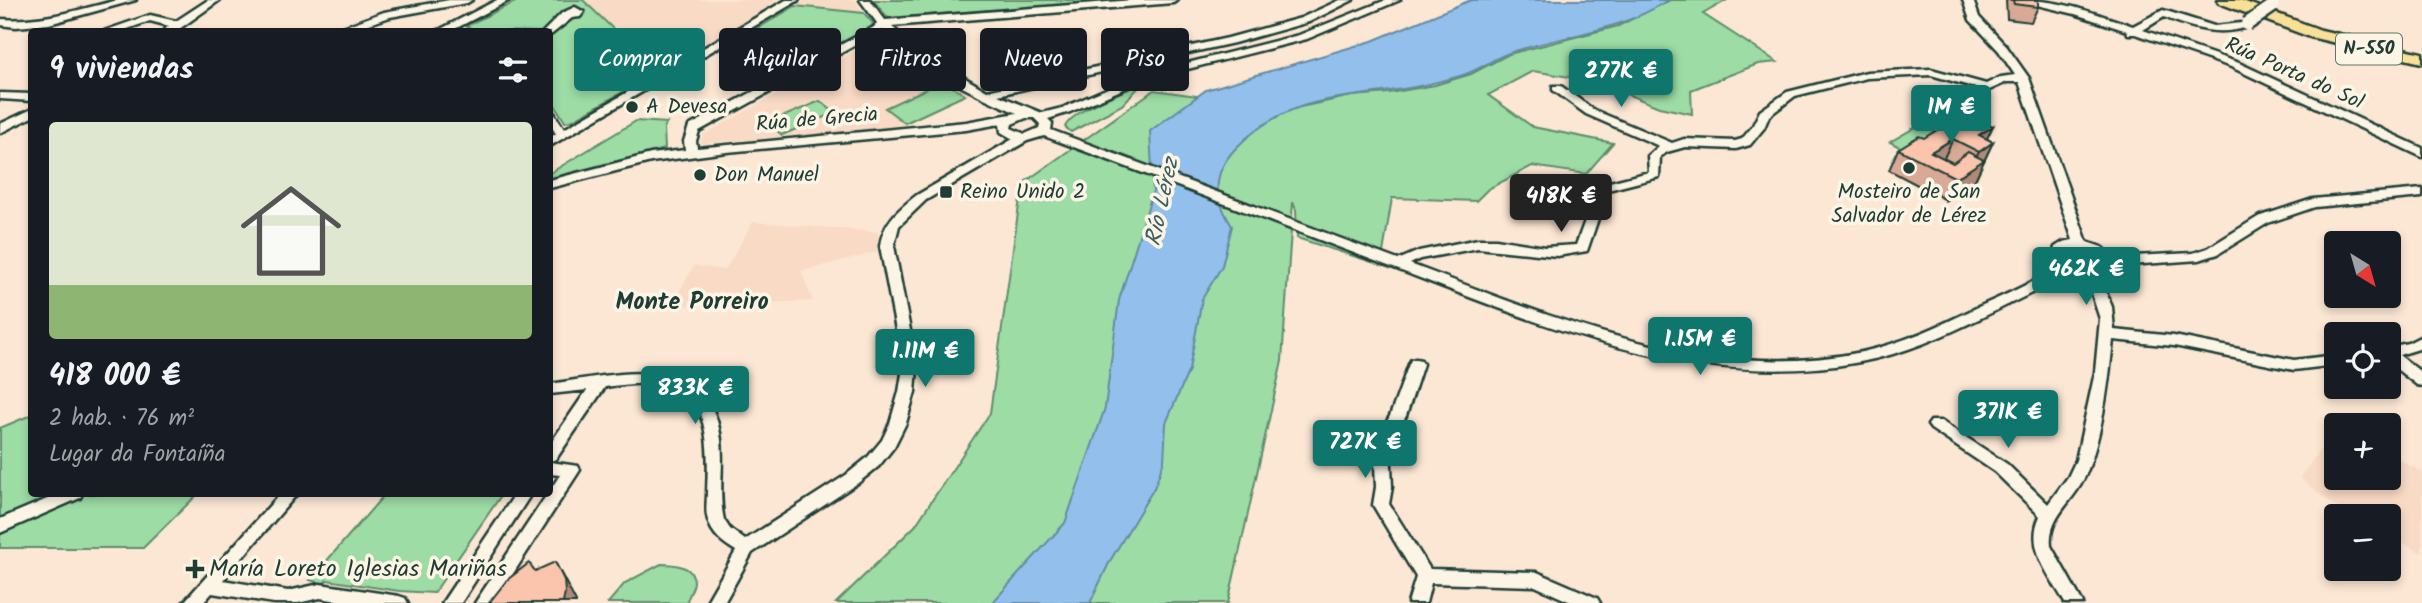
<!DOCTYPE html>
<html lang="es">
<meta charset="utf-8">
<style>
:root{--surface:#171b24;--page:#242831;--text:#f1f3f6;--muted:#9ea1a6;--line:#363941;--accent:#0f766e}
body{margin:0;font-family:Kalam,sans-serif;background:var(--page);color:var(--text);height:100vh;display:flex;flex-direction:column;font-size:26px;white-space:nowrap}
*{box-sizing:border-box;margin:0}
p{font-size:23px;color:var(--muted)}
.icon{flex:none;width:38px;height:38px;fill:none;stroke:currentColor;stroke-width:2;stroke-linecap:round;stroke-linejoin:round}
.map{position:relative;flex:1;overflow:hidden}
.sheet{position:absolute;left:28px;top:28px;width:525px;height:469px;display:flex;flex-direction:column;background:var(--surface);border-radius:7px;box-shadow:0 4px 10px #0003}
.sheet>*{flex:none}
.banner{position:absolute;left:574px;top:28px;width:665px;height:63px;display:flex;gap:14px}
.needle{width:46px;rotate:143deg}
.tools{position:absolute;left:2324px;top:231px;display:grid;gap:14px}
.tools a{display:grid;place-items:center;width:77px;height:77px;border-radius:7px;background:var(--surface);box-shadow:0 4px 10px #0003;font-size:35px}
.price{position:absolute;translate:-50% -60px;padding:0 16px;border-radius:7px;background:var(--accent);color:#fff;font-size:23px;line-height:46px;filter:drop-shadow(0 2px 4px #0008)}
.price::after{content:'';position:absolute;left:50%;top:42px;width:21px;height:16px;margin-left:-10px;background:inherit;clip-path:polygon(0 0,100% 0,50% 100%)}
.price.selected{background:#222;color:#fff}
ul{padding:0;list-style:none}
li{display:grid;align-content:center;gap:14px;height:371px;padding:0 21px}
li+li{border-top:2px solid var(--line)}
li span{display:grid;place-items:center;height:217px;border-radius:7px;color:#555}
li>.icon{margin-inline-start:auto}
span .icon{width:126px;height:126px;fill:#fffc;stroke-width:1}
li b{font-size:30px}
h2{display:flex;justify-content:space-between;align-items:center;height:84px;padding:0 21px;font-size:30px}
.chip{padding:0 24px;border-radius:7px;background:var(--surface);box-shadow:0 4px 10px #0003;font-size:24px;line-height:63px}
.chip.selected{background:var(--accent);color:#fff}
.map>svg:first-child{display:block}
.built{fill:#f8dac5}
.green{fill:#9ddca5;stroke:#5e8c6c;stroke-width:2}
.water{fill:#93bfec;stroke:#658ba2;stroke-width:2}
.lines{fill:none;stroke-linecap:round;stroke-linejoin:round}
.minor-casing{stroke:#1f3d34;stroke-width:5}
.highway-casing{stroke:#1f3d34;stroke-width:5}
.minor{fill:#fcf5e5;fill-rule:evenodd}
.highway{fill:#fadf96;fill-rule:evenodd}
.minor-bridge-casing{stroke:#1f3d34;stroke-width:17;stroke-linecap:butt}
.minor-bridge{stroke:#fcf5e5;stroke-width:12}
.wall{fill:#d8a995;stroke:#1f3d34;stroke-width:2}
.shaded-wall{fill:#b08a79;stroke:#1f3d34;stroke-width:2}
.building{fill:#fbc5ad;stroke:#1f3d34;stroke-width:2}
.poi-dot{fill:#1f3d34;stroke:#fcf5e5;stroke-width:2.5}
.labels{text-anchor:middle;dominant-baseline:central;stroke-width:7;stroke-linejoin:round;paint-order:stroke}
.shield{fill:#fcf5e5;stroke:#617469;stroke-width:2}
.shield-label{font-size:19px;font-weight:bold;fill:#1f3d34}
.street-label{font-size:21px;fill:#1f3d34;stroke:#fcf5e5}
.poi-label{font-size:21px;fill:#1f3d34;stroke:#fcf5e5;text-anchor:start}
.water-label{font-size:23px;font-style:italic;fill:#3c5e62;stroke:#fcf5e5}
.quarter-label{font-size:24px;font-weight:bold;fill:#1f3d34;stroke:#fcf5e5}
.near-poi-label{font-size:24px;fill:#1f3d34;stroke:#fcf5e5;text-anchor:start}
</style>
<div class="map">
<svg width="2422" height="603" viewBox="0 0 2422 603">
<rect width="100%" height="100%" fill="#fce7d4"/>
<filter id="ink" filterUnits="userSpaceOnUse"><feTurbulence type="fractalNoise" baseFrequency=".0143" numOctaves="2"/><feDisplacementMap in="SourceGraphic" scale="14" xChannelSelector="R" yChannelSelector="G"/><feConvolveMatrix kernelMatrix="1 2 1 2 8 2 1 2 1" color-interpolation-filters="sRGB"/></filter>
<g filter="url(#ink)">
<path class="built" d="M583,0H781L658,72Z
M805,0H855L864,13L795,6Z
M883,35L903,52L960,86L969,95L899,127L700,144L703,135L864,46L861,44Z
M753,222L878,232L877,252L801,271L813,301L671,306L694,266L725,270Z
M2336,427V478H2389V455L2422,472V553L2389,536V516H2348L2300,478Z"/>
<path class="green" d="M519,0H583L658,72L571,121L565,122L550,97V32L477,31L466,26Z
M873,0H1128L888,18Z
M1670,0H1727L1703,14L1777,62L1758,64L1691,90L1692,114L1659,107L1594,81L1533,71L1488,95L1533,127L1613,143L1586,174L1532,166L1488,189L1476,201L1392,198L1381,265L1297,238L1296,210L1293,202L1282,361L1228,603H836L915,526L990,413L1022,184L1154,90L1291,109L1352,96L1389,93L1435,85L1471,74L1509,54L1618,26Z
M795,6L864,13L873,23L870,30L802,63L821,39L764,35L751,51L725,48Z
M943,81L965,95L905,123L885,108Z
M1142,84L1122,105L1071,132L1065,127C1072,110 1124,91 1142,84Z
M820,101L835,113L782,135L768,123Z
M1937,115L1954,123L1907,151L1890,142Z
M636,121L667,123L664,128L665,149L550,178V173Z
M31,415L32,494H198L143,548H0V428Z
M377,494H502L434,593L399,591L327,580L323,584L310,580L384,495Z
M661,564C673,564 693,565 694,581C694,588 688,597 686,603H608L625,583Z"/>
<path class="water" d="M1471,0H1668C1622,31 1564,35 1512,52C1498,56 1486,65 1473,71C1461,77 1446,80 1433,83C1358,102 1294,87 1235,149C1211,175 1214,197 1232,226L1222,266L1202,299L1189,370L1166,423L1164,461L1154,488L1110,561L1090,603H992L1065,523L1105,408L1119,300L1153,191L1150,131L1206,90L1372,41Z"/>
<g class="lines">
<defs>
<path id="minor" d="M118,0H136L49,24L16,27L0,25V19C41,22 78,10 118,0Z
M208,0H220L175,32H162L169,26L150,21L119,32H101L150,15L176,21Z
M449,0H472L467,3L390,17L346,32H329L384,12Z
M497,0H510L449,32H435Z
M786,0H799L550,146V137L556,134L550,124V113H554L564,129Z
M860,0H870L885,20L1133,0H1178L1173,3L891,26L921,52L987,91L1228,38L1301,18L1340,0H1353L1309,22L1234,43L998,95L1042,113L1062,108L1136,76L1299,35L1386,0H1400L1307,39L1144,80L1070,112L1048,119L1052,123L1051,130L1398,260L1419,251L1478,239H1496L1545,247L1576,245L1598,185L1649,172L1648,156L1659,146L1586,114L1553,90V86H1561L1594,110L1672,143L1684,139L1735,141L1742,139L1752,127L1760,111L1787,92L1867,72L1931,69L1986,84L2001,77L2015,75L1999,51L1970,20L1963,0H1973L1979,17L2007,47L2029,78L2087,242L2102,247L2114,257L2193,253L2208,248L2258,217L2313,199L2422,189V197L2315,207L2268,223L2218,254L2199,260L2116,266L2114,273L2100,277L2112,307L2114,330L2174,336L2294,360L2336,355V365L2294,370L2174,346L2113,340C2109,381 2101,450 2080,486C2067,507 2048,520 2051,546L2083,603H2065C2050,575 2025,548 2040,516L1995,472L1931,429L1928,425L1931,421H1941L2007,464L2048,504L2068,477L2076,460L2095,372L2100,319L2086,276L2070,271C2042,290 2012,302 1983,317C1943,336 1904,354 1860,362C1696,393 1541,324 1391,267C1275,223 1160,179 1044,136L1027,141L926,200L899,226L894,246L917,367L915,392L906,423L894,447L879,466L858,483L752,553L724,603H706L736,551C723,543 712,535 708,520C705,511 707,502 707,493C708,459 713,403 674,388C653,380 626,385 605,387L556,459L550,461V444L587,390L550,394V384C613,375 711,348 721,440C724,466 718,495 724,520L730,529L745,540L846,475L867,458L882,440L890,423L899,392L903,367L880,246C883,222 899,209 917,195L1013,139L1001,132L1000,124L966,130L727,152L651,162L550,188V180L651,154L685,150L684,141L689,126L874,27L877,23ZM883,30C920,68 969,92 1017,113L966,122L697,148L696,141L699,131ZM1931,75L1987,91L2007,82H2019L2073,240L2063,242L2055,247L2053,255L2061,264L2043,276C2021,288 1999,298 1976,308C1939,326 1903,343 1862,352C1705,384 1554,318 1410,264L1420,259L1478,248L1557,256L1587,251L1608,190L1659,177L1660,157L1667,152L1685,147L1736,149L1750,145L1764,128L1769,116L1795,96L1867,78ZM1026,118H1034L1040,124L1039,128L1025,134L1011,128L1012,124ZM2071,249L2087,251L2103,262V267C2088,270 2077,265 2067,254Z
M2023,0C2062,0 2097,14 2133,26L2163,10L2214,26L2251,22V26C2219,37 2194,29 2164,17L2143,30L2239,63L2422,148V157L2231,67L2135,34H2128L2127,31L2075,14L2024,2Z
M575,7L584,12L580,17L572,18L552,34L550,35V32H543L562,13Z
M0,93L32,94V101L0,99Z
M32,109V117L0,133V124Z
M2422,336V348L2399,355L2422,373V386L2417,385L2389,363V347L2408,343Z
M1416,359L1421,360L1423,364L1406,416L1390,444L1392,487L1389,504L1430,569L1537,572L1597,598L1600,603H1573L1535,586L1431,583L1426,603H1408L1416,577L1373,505L1376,487L1374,444L1390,416L1409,364L1411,360Z
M550,462L578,466L580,470L494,603H475L560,475L550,474Z
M59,494H82L80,498L0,533V519Z
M280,494H297L223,580L288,591L320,584L399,596L405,598L408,603H351L320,598L298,603H274L212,593L203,603H183Z
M515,494H531L461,603H442Z"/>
<path id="highway" d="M2217,0H2240L2321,30L2422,53V63L2310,37L2219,3Z"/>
</defs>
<use href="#minor" class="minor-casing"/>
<use href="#highway" class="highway-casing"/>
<use href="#minor" class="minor"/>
<use href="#highway" class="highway"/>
<defs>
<path id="minor-bridge" d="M2247,24L2273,6"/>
</defs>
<use href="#minor-bridge" class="minor-bridge-casing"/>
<use href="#minor-bridge" class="minor-bridge"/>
</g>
<path class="wall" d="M2006,0H2038V7L2031,22L2007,19Z
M1924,138L1987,139L1993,142L1974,182L1946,200L1889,170L1898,149Z"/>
<path class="shaded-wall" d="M1993,126L1983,147L1979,135Z
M1953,139L1943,160L1931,152Z
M1993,142L1974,182L1946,200L1956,178L1970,169L1979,152Z
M555,562L576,602V603H563Z"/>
<path class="building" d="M2013,0H2038V7L2014,4Z
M1969,115L1993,126L1979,135L1993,142L1979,152L1953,139L1931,152L1953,163L1968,152L1984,160L1956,178L1898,149L1919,136L1924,138L1957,118L1961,120Z
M555,562L564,580L565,592L563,603H489L507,580L529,563L535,571Z"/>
</g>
<g class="poi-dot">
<circle cx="632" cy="107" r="7"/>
<circle cx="1909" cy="168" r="7"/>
<circle cx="700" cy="175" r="7"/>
<rect x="939" y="185" width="14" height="14" rx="3.5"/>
<path d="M191.5 558.5h7v7h7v7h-7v7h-7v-7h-7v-7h7z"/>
</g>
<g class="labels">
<rect class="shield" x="2336" y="33.5" width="66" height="31" rx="5"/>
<g class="shield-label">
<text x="2369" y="49">N-550</text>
</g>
<g class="street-label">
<text transform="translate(2294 74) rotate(24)">Rúa Porta do Sol</text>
<text transform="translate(817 120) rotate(-5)">Rúa de Grecia</text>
</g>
<g class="poi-label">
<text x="646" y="107">A Devesa</text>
<text x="714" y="175">Don Manuel</text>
<text x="960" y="192">Reino Unido 2</text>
<text x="1909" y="192" text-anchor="middle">Mosteiro de San<tspan x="1909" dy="24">Salvador de Lérez</tspan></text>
</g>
<g class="water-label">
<text transform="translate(1163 202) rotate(-78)">Río Lérez</text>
</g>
<g class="quarter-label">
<text x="692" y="302">Monte Porreiro</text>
</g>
<g class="near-poi-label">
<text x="209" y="569">María Loreto Iglesias Mariñas</text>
</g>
</g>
</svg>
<div class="tools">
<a><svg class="needle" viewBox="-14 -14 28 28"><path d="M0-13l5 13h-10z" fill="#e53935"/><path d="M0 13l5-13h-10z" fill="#9ea1a6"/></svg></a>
<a><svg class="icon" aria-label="locate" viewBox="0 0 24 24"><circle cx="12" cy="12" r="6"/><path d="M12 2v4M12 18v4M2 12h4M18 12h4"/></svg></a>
<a>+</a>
<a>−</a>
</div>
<b class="price" style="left:1621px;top:109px">277K €</b>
<b class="price" style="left:1951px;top:145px">1M €</b>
<b class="price selected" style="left:1561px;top:234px">418K €</b>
<b class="price" style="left:2086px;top:307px">462K €</b>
<b class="price" style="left:1700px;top:377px">1.15M €</b>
<b class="price" style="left:925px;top:389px">1.11M €</b>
<b class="price" style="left:695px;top:426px">833K €</b>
<b class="price" style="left:2008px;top:450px">371K €</b>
<b class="price" style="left:1365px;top:480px">727K €</b>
<div class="banner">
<a class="chip selected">Comprar</a>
<a class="chip">Alquilar</a>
<a class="chip">Filtros</a>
<a class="chip">Nuevo</a>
<a class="chip">Piso</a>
</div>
<section class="sheet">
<h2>9 viviendas<svg class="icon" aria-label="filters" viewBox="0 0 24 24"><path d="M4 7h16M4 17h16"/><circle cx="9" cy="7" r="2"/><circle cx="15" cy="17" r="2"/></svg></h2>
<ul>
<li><span style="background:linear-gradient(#dfe7d0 75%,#8fb573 0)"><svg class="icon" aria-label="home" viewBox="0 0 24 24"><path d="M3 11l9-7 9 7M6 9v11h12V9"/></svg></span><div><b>418 000 €</b><p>2 hab. · 76 m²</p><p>Lugar da Fontaíña</p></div></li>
</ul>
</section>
</div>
